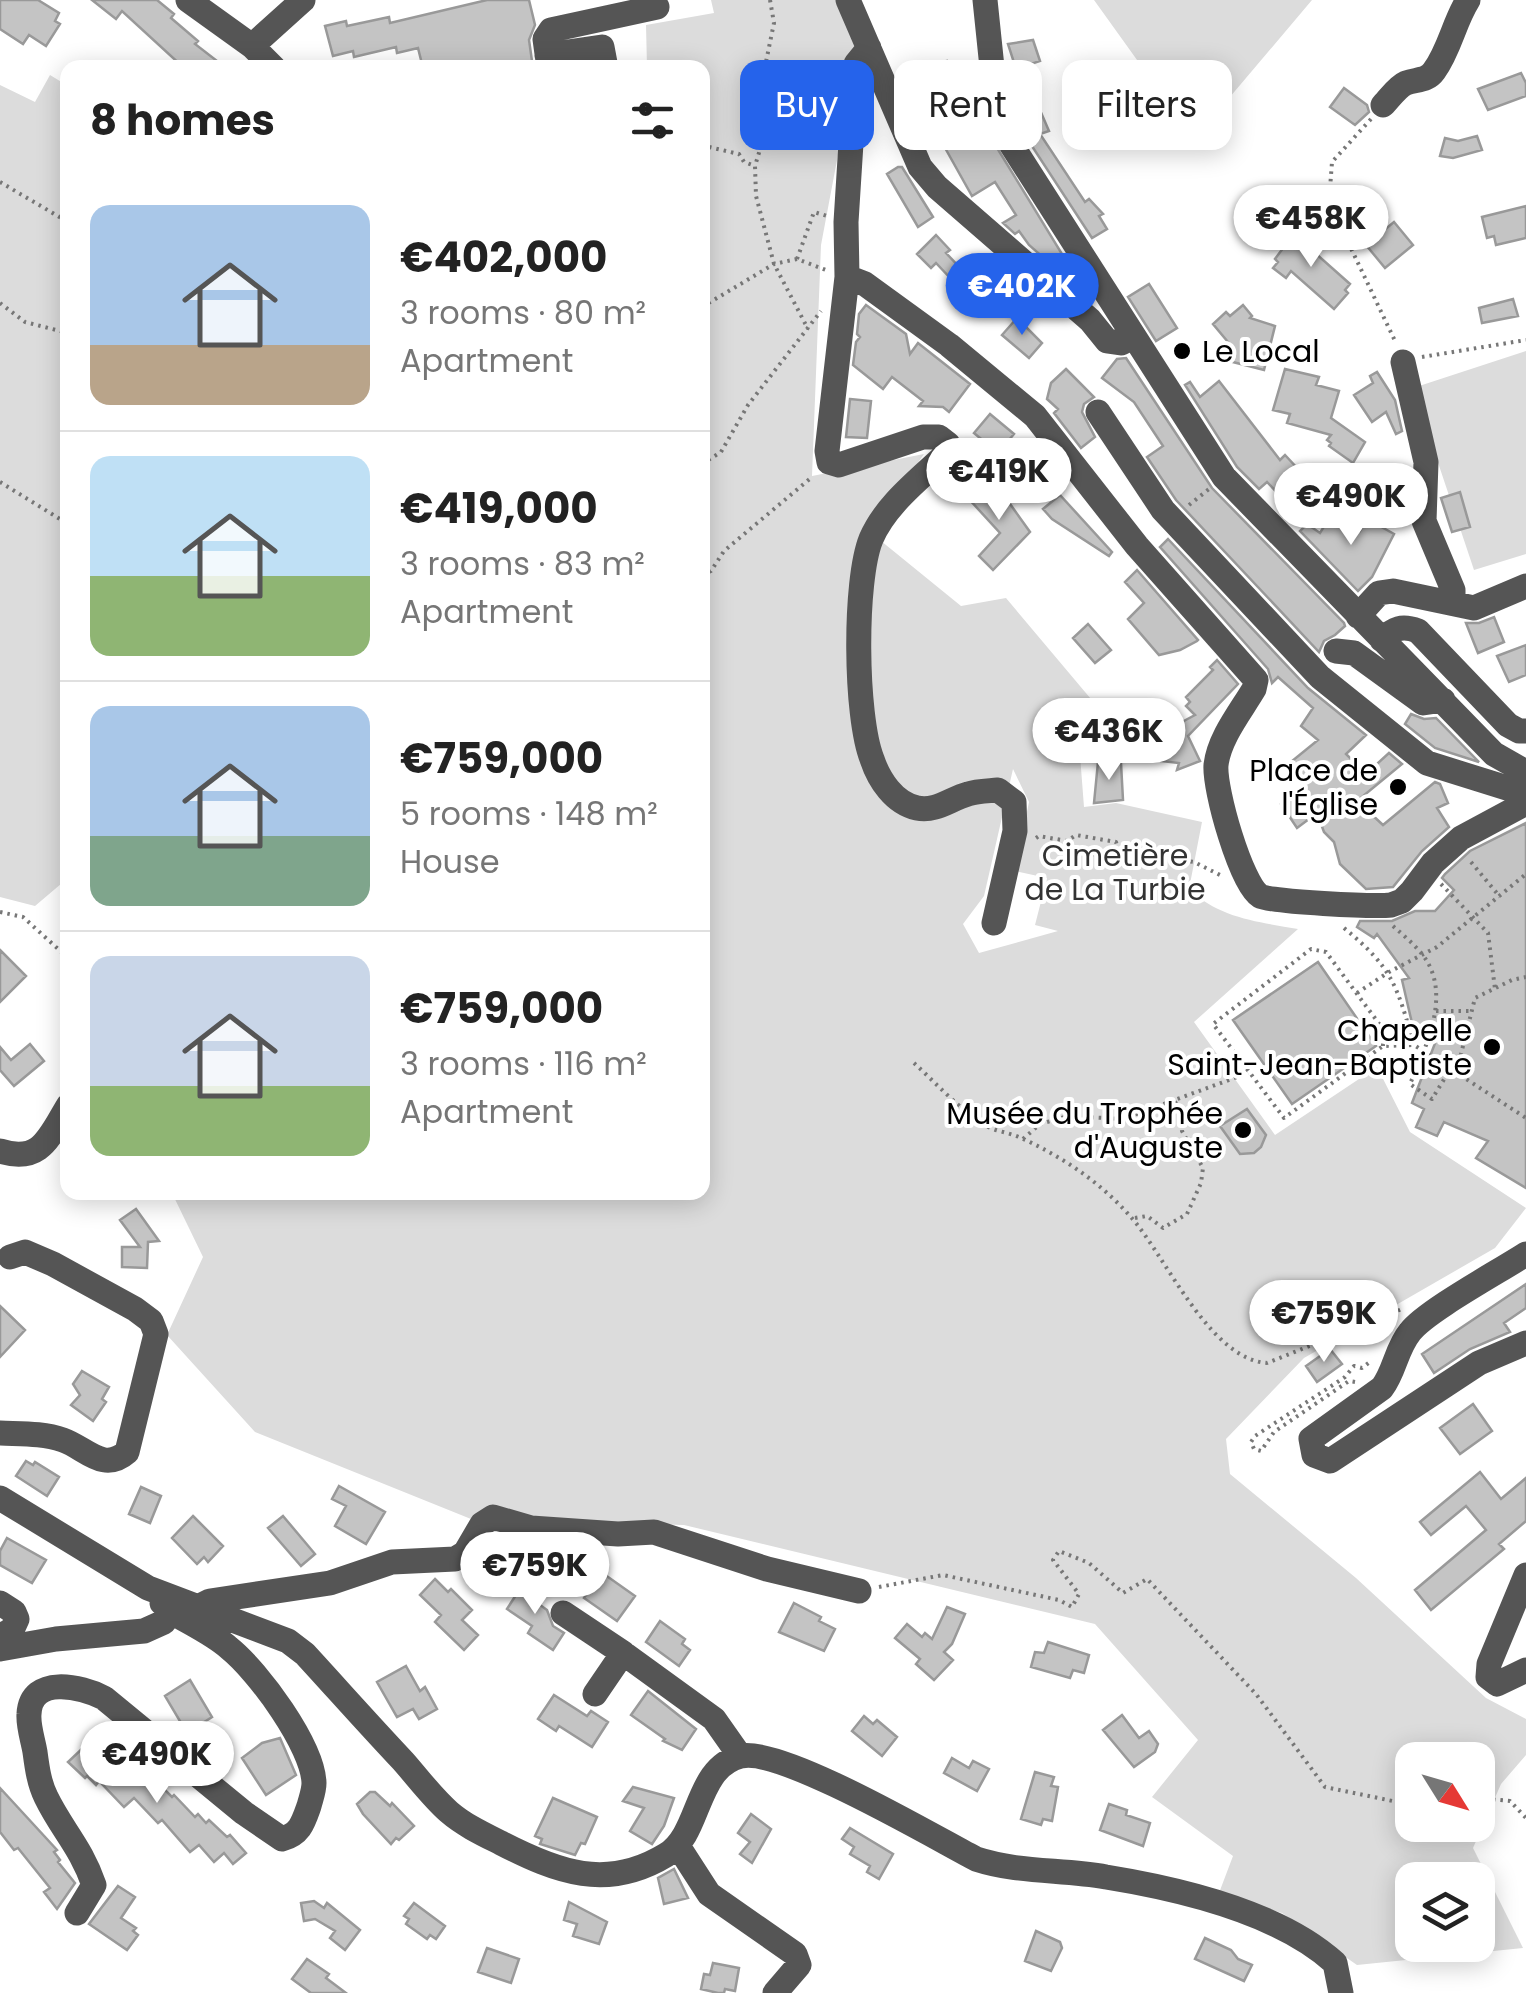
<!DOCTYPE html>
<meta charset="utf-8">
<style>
:root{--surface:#fff;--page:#f6f6f6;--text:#222;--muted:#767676;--line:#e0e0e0;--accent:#2563eb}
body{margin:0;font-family:Poppins,sans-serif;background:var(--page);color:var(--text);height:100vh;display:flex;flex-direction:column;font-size:38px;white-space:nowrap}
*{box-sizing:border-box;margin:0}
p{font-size:32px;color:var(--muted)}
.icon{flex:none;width:55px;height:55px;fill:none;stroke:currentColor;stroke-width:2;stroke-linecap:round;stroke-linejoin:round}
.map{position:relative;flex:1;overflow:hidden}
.panel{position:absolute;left:60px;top:60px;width:650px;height:1140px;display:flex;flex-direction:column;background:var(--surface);border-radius:20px;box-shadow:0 5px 25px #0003}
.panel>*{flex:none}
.hud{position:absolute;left:740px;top:60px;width:635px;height:90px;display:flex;gap:20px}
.needle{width:65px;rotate:127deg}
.fabs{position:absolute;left:1395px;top:1742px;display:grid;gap:20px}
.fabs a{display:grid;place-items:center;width:100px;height:100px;border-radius:20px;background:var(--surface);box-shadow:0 5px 25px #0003;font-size:50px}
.price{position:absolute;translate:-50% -85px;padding:0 22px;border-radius:35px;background:#fff;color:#222;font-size:32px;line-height:65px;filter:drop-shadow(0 2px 5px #0008)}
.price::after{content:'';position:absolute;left:50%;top:60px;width:30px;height:22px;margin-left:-15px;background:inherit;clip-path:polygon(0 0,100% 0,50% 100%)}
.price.active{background:var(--accent);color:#fff}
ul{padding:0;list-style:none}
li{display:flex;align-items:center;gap:30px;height:250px;padding:0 30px}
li+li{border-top:2px solid var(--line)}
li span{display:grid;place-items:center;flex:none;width:280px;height:200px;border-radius:20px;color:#555}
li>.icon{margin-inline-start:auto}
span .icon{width:120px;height:120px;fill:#fffc;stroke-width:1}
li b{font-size:42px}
h2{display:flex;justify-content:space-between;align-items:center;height:120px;padding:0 30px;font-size:42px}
.tag{padding:0 35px;border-radius:20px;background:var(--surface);box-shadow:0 5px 25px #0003;font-size:35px;line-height:90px}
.tag.active{background:var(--accent);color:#fff}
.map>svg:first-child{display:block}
.green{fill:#dcdcdc;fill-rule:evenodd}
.building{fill:#c4c4c4;stroke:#999;stroke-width:2.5}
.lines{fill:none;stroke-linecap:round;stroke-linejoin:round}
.path{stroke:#777;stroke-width:4;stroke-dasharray:2.5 5;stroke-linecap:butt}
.minor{stroke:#555;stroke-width:25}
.poi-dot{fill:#000;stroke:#fff;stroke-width:4}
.labels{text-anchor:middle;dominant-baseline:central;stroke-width:8;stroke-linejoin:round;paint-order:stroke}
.poi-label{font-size:30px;fill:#000;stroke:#fff;text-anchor:end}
.park-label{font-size:30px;fill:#333;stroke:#fff}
</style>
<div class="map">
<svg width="1526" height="1993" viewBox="0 0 1526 1993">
<rect width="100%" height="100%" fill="#fff"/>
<path class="green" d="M711,0H838L860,38L821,245L812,476L924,454L870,532L961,606L1006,598L1096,705L1080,755L1084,807L1116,803L1202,822L1189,889C1219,918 1258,922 1298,929L1194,1022L1275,1135L1377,1067L1410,1132L1526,1208L1495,1248L1304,1358L1226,1439L1230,1474L1356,1578L1486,1698L1526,1719V1755L1501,1784L1473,1848L1523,1948L1357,1965L1282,1913L1219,1893L1233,1856L1152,1797L1198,1740L1095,1624L684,1525L471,1519L255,1432L167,1335L203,1257L172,1193L702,1192V68L647,67L646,25L714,13ZM1013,769L1029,802L1015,871L1047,878L1035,925L1058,931L979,953L963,924L984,896ZM1412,1760H1478V1825H1412ZM1412,1880H1478V1945H1412Z
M1094,0H1312L1224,104L1188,131Z
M50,75L68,86V878L35,906L0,897V85L35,102Z
M1526,351V554L1474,570L1413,388Z"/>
<path class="building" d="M0,0H38L59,13L55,21L60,24L46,46L29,35L23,44L0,29Z
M92,0H157L174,14L171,18L198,41L195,44L226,68H184L122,11L116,19Z
M487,0H529L535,25L529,40L533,68H423L418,48L397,53L396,47L354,57L353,51L333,56L325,26L346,21L347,26L389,17L390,23Z
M1033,40L1040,61L1016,69L1008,44Z
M947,61L952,89L919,94L914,67Z
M1521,73L1526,83V96L1488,110L1478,89Z
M1344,88L1367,105L1369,112L1355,125L1330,107Z
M1033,94L1049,131L1040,134L1085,202L1089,199L1103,214L1099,216L1107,229L1092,238L1026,137L1014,102Z
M969,131L979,146L991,138L1065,259L1053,266L1029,245L1019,231L1015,234L1003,223L1016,215L995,182L972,196L944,146Z
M1477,136L1482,150L1453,158L1440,156L1445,138L1458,141Z
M898,167H902L933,217L918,227L887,174Z
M1526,206V238L1496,245L1494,236L1487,238L1482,217Z
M1394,222L1413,245L1385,268L1366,245Z
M1295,232L1316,248L1314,252L1350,284L1345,290L1348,293L1334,309L1291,271L1286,278L1273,268L1278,262L1275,259Z
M936,235L950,250L946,253L963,271L953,281L936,263L931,268L917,254Z
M1149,284L1177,328L1156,341L1128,297Z
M1513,299L1518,316L1482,323L1479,308Z
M866,305L906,334L910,354L918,343L970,384L949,412L943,407L919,406L923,401L892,377L883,389L853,365L856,342L860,337L857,334L859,314Z
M1243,305L1252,316L1250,318L1275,326L1264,370L1229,361L1233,348L1213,324L1226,312L1230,316Z
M1017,318L1042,343L1029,358L1002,335Z
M1126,358L1212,488L1344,623L1345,626L1335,635L1324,641L1319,652L1176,500L1147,457L1163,446L1134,402L1102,378L1117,359Z
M1066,369L1094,397L1084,404L1082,412L1095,437L1081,448L1054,413L1058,409L1047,399L1051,383Z
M1285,369L1319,377L1316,385L1339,391L1331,418L1365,442L1353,463L1329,446L1331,443L1327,440L1331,435L1287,423L1290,414L1273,410Z
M1377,372L1395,400L1402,431L1396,434L1386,412L1372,422L1354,395L1373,383L1370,376Z
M1219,381L1280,460L1285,455L1311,483L1289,505L1267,482L1259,489L1237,467L1185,385L1190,382L1200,397Z
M850,399L871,401L867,438L846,437Z
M990,414L1014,434L998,453L974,433Z
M1041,450L1054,467L1013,496L1023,466H1030L1031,458Z
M993,480L1030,532L993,570L979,556L1000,533L968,498Z
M1460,492L1470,527L1452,532L1441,498Z
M1060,495L1112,552L1109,556L1052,519L1043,509Z
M1333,512L1360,531L1367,519L1394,534L1372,577L1358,591L1300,531L1307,524L1320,533Z
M1168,539L1308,688L1366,735L1346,754L1366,774L1389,753L1402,764L1357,801L1383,825L1435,782L1440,784L1448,803L1437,808L1449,827L1422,851L1393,887L1366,889L1340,864L1334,842L1324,832L1317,813L1297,828L1281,804L1305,788L1286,766L1318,740L1301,726L1313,708L1278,677L1272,683L1268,669L1160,547Z
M1137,570L1198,640L1197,641L1180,650L1159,655L1128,619L1144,603L1125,582Z
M1494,617L1504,642L1478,653L1466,623H1479Z
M1088,624L1111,650L1095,663L1073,638Z
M1526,645V675L1509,682L1497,656Z
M1217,660L1238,684L1188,736L1200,761L1177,770L1179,763L1144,759L1175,747L1167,730L1195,715L1186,706L1190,702L1186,697L1213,670L1210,667Z
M1411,714L1424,719L1436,718L1479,762L1435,748L1405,724Z
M1098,762L1121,763L1123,800L1094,803Z
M1526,823V1188L1476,1158L1488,1141L1444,1122L1437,1136L1416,1127L1424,1109L1412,1103L1439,1033L1415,1036L1402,980L1409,978L1377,934L1374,938L1357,927L1360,921H1392L1415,911H1435L1454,890L1442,878L1445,874L1470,851Z
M0,950L26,976L0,1002Z
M1318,962L1376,1046L1292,1104L1233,1020Z
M30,1044L44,1061L14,1086L0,1070V1047L11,1060Z
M1247,1109L1266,1135L1261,1147L1254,1153L1240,1154L1220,1126Z
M136,1209L159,1241L148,1242L147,1268L122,1267V1247H140L120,1220Z
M1526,1284V1308L1504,1323L1510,1332L1470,1349L1434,1373L1422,1354Z
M0,1306L25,1330L0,1357Z
M1330,1349L1342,1364L1317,1382L1306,1366Z
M82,1371L109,1387L102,1399L106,1402L93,1421L71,1405L80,1395L73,1384Z
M1473,1404L1492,1431L1460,1454L1440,1428Z
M26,1461L33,1465L35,1462L59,1477L47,1496L16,1476Z
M1480,1472L1501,1499L1526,1478V1521L1499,1544L1504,1549L1431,1610L1415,1590L1486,1530L1466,1506L1431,1535L1420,1522Z
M339,1486L385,1512L366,1544L335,1526L346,1506L332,1499Z
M141,1487L161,1496L150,1523L129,1514Z
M193,1516L223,1546L208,1562L204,1557L197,1564L172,1538Z
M283,1516L315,1554L301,1566L268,1528Z
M7,1538L46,1560L32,1583L0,1565V1551Z
M601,1572L635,1596L617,1621L584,1598Z
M435,1579L448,1592L451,1589L472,1610L462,1620L478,1635L464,1650L435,1622L441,1615L420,1595Z
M523,1584L540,1596L536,1602L547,1610L553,1626L564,1633L553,1650L528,1633L532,1626L507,1609Z
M794,1603L821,1617L819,1621L835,1629L824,1651L779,1632Z
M947,1607L965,1614L952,1644L944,1652L953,1660L934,1680L916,1664L920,1659L895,1638L907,1624L922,1637L925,1633L932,1639Z
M660,1621L685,1639L682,1644L690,1650L679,1666L646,1642Z
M1048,1642L1089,1655L1084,1673L1073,1670L1070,1678L1031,1667L1035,1652L1044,1653Z
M406,1666L420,1691L425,1687L437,1709L419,1719L413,1709L397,1717L377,1682Z
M190,1680L212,1717L187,1733L165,1696Z
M648,1691L696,1729L682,1750L663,1741L665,1739L631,1715Z
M554,1695L587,1716L591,1711L608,1722L592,1747L559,1726L556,1731L538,1719Z
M1122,1715L1139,1738L1149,1731L1158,1744L1155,1752L1134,1767L1103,1730Z
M864,1716L873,1724L877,1720L897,1737L882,1756L852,1731Z
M280,1738L296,1775L266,1795L242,1758L262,1743Z
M86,1745L93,1752L97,1749L107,1756L125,1775L129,1771L137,1779L139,1777L156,1794L163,1788L172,1797L174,1795L195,1817L198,1814L206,1823L209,1820L227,1837L230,1835L246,1853L233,1864L224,1853L214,1862L199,1845L190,1852L162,1820L158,1823L134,1798L124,1807L99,1781L96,1785L87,1776L85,1778L68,1762Z
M952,1758L969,1768L973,1761L989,1769L977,1791L944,1773Z
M1035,1772L1054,1777L1051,1786L1058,1787L1052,1821L1043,1819L1041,1825L1021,1819Z
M633,1787L674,1798L664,1826L652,1844L630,1831L644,1808L623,1801Z
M0,1788L57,1850L54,1852L60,1860L58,1862L75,1883L57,1909L44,1892L50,1888L18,1848L14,1850L0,1832Z
M370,1792H375L390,1806L392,1803L414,1826L399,1840L396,1838L391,1844L363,1814L357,1804Z
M553,1798L597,1817L585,1844L581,1843L575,1855L540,1844L542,1839L535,1836Z
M1109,1804L1127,1810L1126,1815L1150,1823L1143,1846L1100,1830Z
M751,1814L771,1829L752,1863L740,1854L750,1842L738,1833Z
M850,1828L893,1854L879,1879L867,1872L870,1866L850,1854L854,1847L842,1839Z
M674,1869L688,1898L664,1904L658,1878Z
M118,1886L135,1897L121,1918L136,1928L133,1931L138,1935L127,1950L89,1924Z
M314,1901L324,1908L327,1903L360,1930L345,1950L330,1938L335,1931L315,1919L304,1921L301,1903Z
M569,1902L607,1922L599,1944L573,1936L577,1924L564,1920Z
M414,1903L445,1926L436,1939L430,1935L427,1939L406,1924L409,1919L404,1916Z
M1036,1931L1060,1942L1062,1948L1051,1971L1025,1961Z
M1205,1938L1231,1950L1238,1959L1252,1965L1244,1981L1195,1959Z
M487,1948L519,1959L511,1983L478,1972Z
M307,1959L329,1974L326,1978L346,1993H311L292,1979Z
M713,1963L739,1968L735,1991L725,1989L724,1993H718L701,1989L704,1974L710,1975Z"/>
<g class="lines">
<path class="path" d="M770,0L774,23L760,91L770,116L755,166L756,196L774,264L808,329
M1371,119L1332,162L1329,202L1396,343
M709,147L739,154L744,162L755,166
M0,182L68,222
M797,259L814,212L827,216
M0,303L25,322L68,333
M702,307L774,264L797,259L826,270
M1422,357L1526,340
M702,464L721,452L748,405L821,311
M0,482L68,524
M1189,505L1209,489
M702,575L711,571L724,551L812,477
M1036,838L1039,836L1067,841L1076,835L1116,842L1118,850L1194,862L1222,876
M1068,842L1072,851L1113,857L1118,850
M1471,862L1500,897
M1441,884L1488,933L1495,989
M0,912L23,917L68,958
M1393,926C1403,935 1414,944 1422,954C1453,993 1426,1046 1410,1084L1432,1099L1451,1068
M1344,928C1393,968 1397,986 1414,1045L1526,1118
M1357,993L1389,972L1437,947L1526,874
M1436,1011H1470
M1383,1046V1029L1326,952L1311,949L1213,1024L1284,1118L1383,1046L1414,1045
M914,1063C936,1083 958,1108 983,1124C993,1131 1007,1132 1019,1137C1061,1156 1099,1181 1130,1216C1166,1256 1209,1359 1267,1363L1402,1309
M1457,1070L1475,998L1512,980L1526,977
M1023,1139L1040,1124L1068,1116L1123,1119L1248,1073
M1135,1218L1147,1216L1163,1228L1187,1214L1201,1183L1203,1168L1182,1131L1180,1113L1174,1099
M1355,1382L1349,1381L1274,1432L1261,1451L1254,1449L1251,1442L1255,1436L1345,1377L1354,1366L1362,1368L1371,1361
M879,1587L943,1575L1059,1600L1072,1607L1079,1594L1053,1560L1059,1551L1089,1563L1123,1593L1147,1579L1256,1694L1325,1787L1412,1805
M1478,1798L1510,1801L1526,1818"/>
<path class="minor" d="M188,0L252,46L274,68
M848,0L920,167L937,187L1090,320L1107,341L1121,343L1133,337
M985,0L996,106L1011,144L1224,477L1494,754L1526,772
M252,46L303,0
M869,48L856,64L846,222L847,277L827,451L829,462L839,465L923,437H939L948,444L947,453C920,479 886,504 871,539C854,581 855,716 872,759C879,780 894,803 917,808C936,812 950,799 968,794C977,791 988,791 998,790L1014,802L1015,831L994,923
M547,55L602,47L605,63L583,68
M549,68L545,39L551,30L657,7
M1383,105C1390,98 1397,87 1406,83C1417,79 1427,81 1434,71C1450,49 1454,22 1468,0
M847,277L865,284L949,345L1035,416L1137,546L1256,680L1254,689C1241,711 1219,738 1216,765C1214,789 1241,884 1260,896C1271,902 1375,907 1391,905L1402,901L1412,891L1433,863L1461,838L1526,803
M1403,362L1426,462L1424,521L1453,590V603
M1098,412L1163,510L1320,677L1427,763L1507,788L1519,782L1526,772
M1358,616L1379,593L1393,591L1474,608L1526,586
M1382,640C1394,628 1402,625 1418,631L1508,725L1519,731H1526
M1336,651L1354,653L1423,703L1443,700
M0,1151C41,1164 49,1137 68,1106
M1526,1254C1500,1271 1426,1311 1410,1332C1396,1349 1395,1371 1382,1388L1311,1439L1314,1455L1330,1461L1479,1363L1526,1343
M0,1433C21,1434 43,1433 63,1440C86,1448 103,1473 127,1452L156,1334L151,1321L135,1309L53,1264L25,1252L10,1257
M0,1498L148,1588L288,1641L305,1654C338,1690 370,1726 403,1761C418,1778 432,1797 449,1812C464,1825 483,1834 501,1843C557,1872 607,1891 666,1855C702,1833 694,1768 741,1756C781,1747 934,1837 976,1859C1019,1873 1063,1869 1106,1877C1180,1889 1279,1912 1335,1963L1341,1993
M1526,1575L1489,1664L1488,1677L1497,1684L1526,1670
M0,1603L14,1612L17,1619L12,1630L0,1636
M198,1607L210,1601L330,1583L392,1562L455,1559L465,1553L482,1524L493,1517L531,1528L618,1534L654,1532L767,1569L859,1591
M563,1613L623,1653
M0,1649L56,1639L144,1631L164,1622L170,1611
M595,1694L623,1653L714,1719L740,1756
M678,1846L709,1894L795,1954L799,1965L775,1993
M77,1913L94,1885C81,1847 62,1830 46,1797C39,1783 37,1767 35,1752C33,1740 28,1726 29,1714C31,1675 81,1686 104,1698L244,1813L282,1839C300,1834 303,1823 309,1806C311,1798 314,1791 314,1783C313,1746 258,1671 229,1648C212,1633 189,1623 170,1611L162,1603"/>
</g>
<g class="poi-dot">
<circle cx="1182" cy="351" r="10"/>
<circle cx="1398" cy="787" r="10"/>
<circle cx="1492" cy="1047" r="10"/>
<circle cx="1243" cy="1130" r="10"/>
</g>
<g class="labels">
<g class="poi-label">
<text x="1202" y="351" text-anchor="start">Le Local</text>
<text x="1378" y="770">Place de<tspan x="1378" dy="34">l'Église</tspan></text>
<text x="1472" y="1030">Chapelle<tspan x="1472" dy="34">Saint-Jean-Baptiste</tspan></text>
<text x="1223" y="1113">Musée du Trophée<tspan x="1223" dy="34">d'Auguste</tspan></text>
</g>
<g class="park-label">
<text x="1115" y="855">Cimetière<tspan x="1115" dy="34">de La Turbie</tspan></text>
</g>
</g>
</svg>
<div class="fabs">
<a><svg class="needle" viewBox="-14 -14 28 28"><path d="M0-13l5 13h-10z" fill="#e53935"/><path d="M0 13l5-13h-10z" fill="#767676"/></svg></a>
<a><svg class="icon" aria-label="layers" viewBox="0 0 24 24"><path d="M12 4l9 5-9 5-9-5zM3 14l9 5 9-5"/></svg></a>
</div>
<b class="price" style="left:1311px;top:270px">€458K</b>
<b class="price active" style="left:1022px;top:338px">€402K</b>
<b class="price" style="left:999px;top:523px">€419K</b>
<b class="price" style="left:1351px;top:548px">€490K</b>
<b class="price" style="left:1109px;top:783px">€436K</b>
<b class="price" style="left:1324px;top:1365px">€759K</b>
<b class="price" style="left:535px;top:1617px">€759K</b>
<b class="price" style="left:157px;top:1806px">€490K</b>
<div class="hud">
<a class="tag active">Buy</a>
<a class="tag">Rent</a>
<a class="tag">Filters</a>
</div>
<section class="panel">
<h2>8 homes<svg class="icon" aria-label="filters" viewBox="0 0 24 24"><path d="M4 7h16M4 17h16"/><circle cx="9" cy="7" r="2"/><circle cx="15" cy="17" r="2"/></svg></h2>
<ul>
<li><span style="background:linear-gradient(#a9c7e8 70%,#b9a48a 0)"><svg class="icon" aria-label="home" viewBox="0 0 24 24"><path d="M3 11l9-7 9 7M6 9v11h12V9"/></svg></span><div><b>€402,000</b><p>3 rooms · 80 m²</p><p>Apartment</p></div></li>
<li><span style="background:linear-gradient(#bfe0f5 60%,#8fb573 0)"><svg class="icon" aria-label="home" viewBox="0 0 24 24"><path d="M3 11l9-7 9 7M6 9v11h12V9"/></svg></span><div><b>€419,000</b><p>3 rooms · 83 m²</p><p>Apartment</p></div></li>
<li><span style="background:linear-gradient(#a9c7e8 65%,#7fa58c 0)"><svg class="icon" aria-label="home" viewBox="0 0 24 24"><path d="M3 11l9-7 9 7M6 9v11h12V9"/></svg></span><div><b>€759,000</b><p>5 rooms · 148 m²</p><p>House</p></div></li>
<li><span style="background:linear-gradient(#c9d6e8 65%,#8fb573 0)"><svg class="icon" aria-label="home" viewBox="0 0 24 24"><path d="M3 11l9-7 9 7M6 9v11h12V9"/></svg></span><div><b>€759,000</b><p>3 rooms · 116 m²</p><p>Apartment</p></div></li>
</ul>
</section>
</div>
